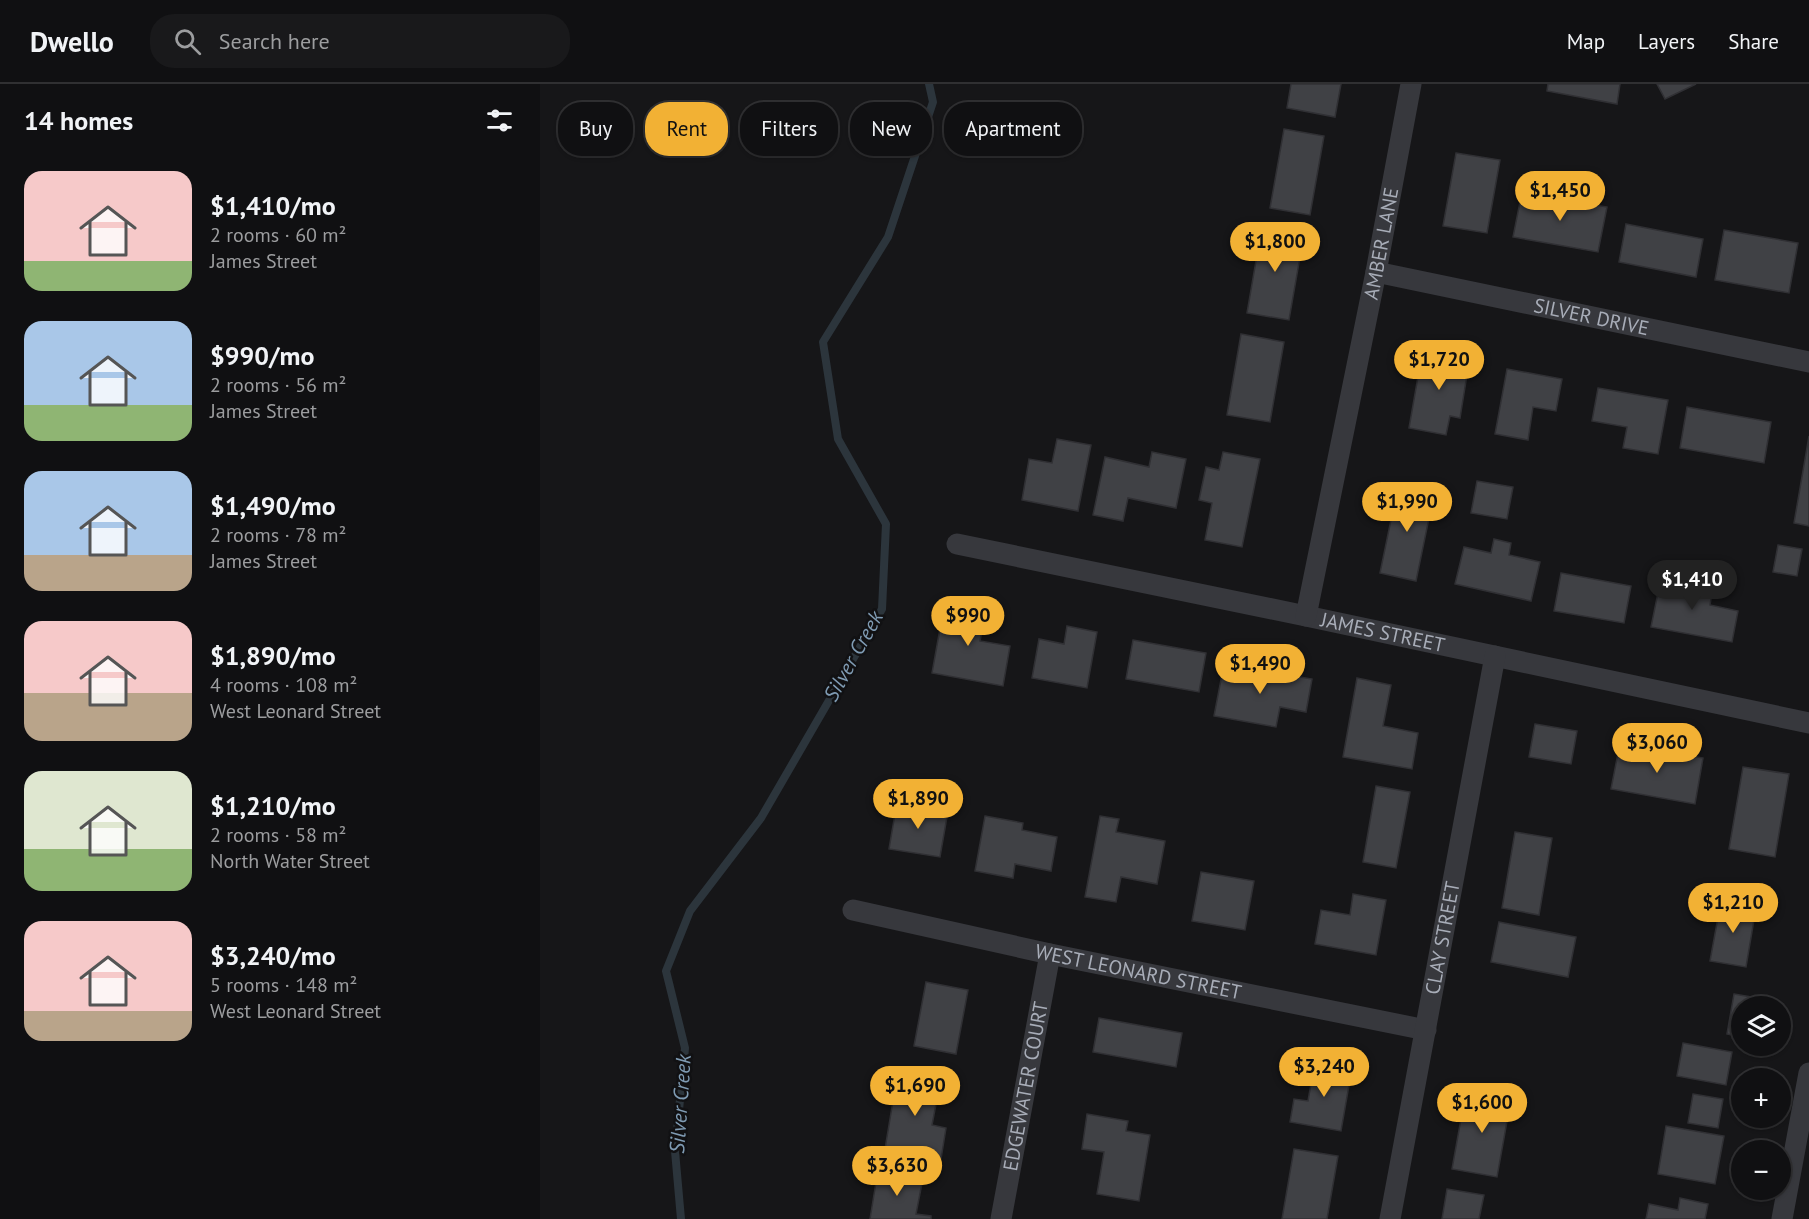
<!DOCTYPE html>
<meta charset="utf-8">
<style>
:root{--surface:#101012;--page:#19191b;--text:#f1f3f6;--muted:#9c9d9f;--line:#303032;--accent:#f2b134}
body{margin:0;font-family:"PT Sans",sans-serif;background:var(--page);color:var(--text);height:100vh;display:flex;flex-direction:column;font-size:22px;white-space:nowrap}
*{box-sizing:border-box;margin:0}
p{font-size:20px;color:var(--muted)}
.icon{flex:none;width:33px;height:33px;fill:none;stroke:currentColor;stroke-width:2;stroke-linecap:round;stroke-linejoin:round}
.map{position:relative;flex:1;overflow:hidden}
.details{display:flex;flex-direction:column;background:var(--surface);width:540px}
.details>*{flex:none}
.top-card{position:absolute;left:18px;top:18px;width:570px;height:54px;display:flex;gap:12px}
.fabs{position:absolute;left:1191px;top:912px;display:grid;gap:12px}
.fabs a{display:grid;place-items:center;width:60px;height:60px;border-radius:50%;background:var(--surface);box-shadow:0 2px 4px #0004,0 0 0 2px var(--line);font-size:30px}
.price{position:absolute;translate:-50% -51px;padding:0 14px;border-radius:21px;background:var(--accent);color:#111;font-size:20px;line-height:39px;filter:drop-shadow(0 2px 3px #0008)}
.price::after{content:'';position:absolute;left:50%;top:36px;width:18px;height:14px;margin-left:-9px;background:inherit;clip-path:polygon(0 0,100% 0,50% 100%)}
.price.selected{background:#222;color:#fff}
ul{padding:0;list-style:none}
li{display:flex;align-items:center;gap:18px;height:150px;padding:0 24px}
li span{display:grid;place-items:center;flex:none;width:168px;height:120px;border-radius:18px;color:#555}
li>.icon{margin-inline-start:auto}
span .icon{width:72px;height:72px;fill:#fffc;stroke-width:1}
li b{font-size:26px}
h2{display:flex;justify-content:space-between;align-items:center;height:72px;padding:0 24px;font-size:26px}
.chip{padding:0 21px;border-radius:24px;background:var(--surface);box-shadow:0 2px 4px #0004,0 0 0 2px var(--line);font-size:21px;line-height:54px}
.chip.selected{background:var(--accent);color:#111}
header{display:flex;align-items:center;gap:36px;box-sizing:border-box;height:84px;padding:0 30px;background:var(--surface);border-bottom:2px solid var(--line)}
header strong{font-size:28px}
nav{display:flex;gap:33px;margin-inline-start:auto;font-size:21px}
.search{width:420px;height:54px;background:var(--page);display:flex;align-items:center;gap:15px;box-sizing:border-box;padding:0 21px;border-radius:24px;color:var(--muted);font-size:22px}
main{display:flex;flex:1;min-height:0}
.map>svg:first-child{display:block}
.lines{fill:none;stroke-linecap:round;stroke-linejoin:round}
.stream{stroke:#2c353c;stroke-width:8}
.building{fill:#404145;stroke:#303034;stroke-width:1.5}
.street{stroke:#37383d;stroke-width:21}
.labels{text-anchor:middle;dominant-baseline:central;stroke-width:5;stroke-linejoin:round;paint-order:stroke}
.street-label{font-size:20px;fill:#a8adb8;stroke:#111113}
.water-label{font-size:21px;font-style:italic;fill:#7f9bb3;stroke:#111113}
</style>
<header>
<strong>Dwello</strong>
<div class="search"><svg class="icon" aria-label="search" viewBox="0 0 24 24"><circle cx="10" cy="10" r="6"/><path d="M15 15l6 6"/></svg>Search here</div>
<nav><a>Map</a><a>Layers</a><a>Share</a></nav>
</header>
<main>
<section class="details">
<h2>14 homes<svg class="icon" aria-label="filters" viewBox="0 0 24 24"><path d="M4 7h16M4 17h16"/><circle cx="9" cy="7" r="2"/><circle cx="15" cy="17" r="2"/></svg></h2>
<ul>
<li><span style="background:linear-gradient(#f6c9c9 75%,#8fb573 0)"><svg class="icon" aria-label="home" viewBox="0 0 24 24"><path d="M3 11l9-7 9 7M6 9v11h12V9"/></svg></span><div><b>$1,410/mo</b><p>2 rooms · 60 m²</p><p>James Street</p></div></li>
<li><span style="background:linear-gradient(#a9c7e8 70%,#8fb573 0)"><svg class="icon" aria-label="home" viewBox="0 0 24 24"><path d="M3 11l9-7 9 7M6 9v11h12V9"/></svg></span><div><b>$990/mo</b><p>2 rooms · 56 m²</p><p>James Street</p></div></li>
<li><span style="background:linear-gradient(#a9c7e8 70%,#b9a48a 0)"><svg class="icon" aria-label="home" viewBox="0 0 24 24"><path d="M3 11l9-7 9 7M6 9v11h12V9"/></svg></span><div><b>$1,490/mo</b><p>2 rooms · 78 m²</p><p>James Street</p></div></li>
<li><span style="background:linear-gradient(#f6c9c9 60%,#b9a48a 0)"><svg class="icon" aria-label="home" viewBox="0 0 24 24"><path d="M3 11l9-7 9 7M6 9v11h12V9"/></svg></span><div><b>$1,890/mo</b><p>4 rooms · 108 m²</p><p>West Leonard Street</p></div></li>
<li><span style="background:linear-gradient(#dfe7d0 65%,#8fb573 0)"><svg class="icon" aria-label="home" viewBox="0 0 24 24"><path d="M3 11l9-7 9 7M6 9v11h12V9"/></svg></span><div><b>$1,210/mo</b><p>2 rooms · 58 m²</p><p>North Water Street</p></div></li>
<li><span style="background:linear-gradient(#f6c9c9 75%,#b9a48a 0)"><svg class="icon" aria-label="home" viewBox="0 0 24 24"><path d="M3 11l9-7 9 7M6 9v11h12V9"/></svg></span><div><b>$3,240/mo</b><p>5 rooms · 148 m²</p><p>West Leonard Street</p></div></li>
</ul>
</section>
<div class="map">
<svg width="1269" height="1135" viewBox="0 0 1269 1135">
<rect width="100%" height="100%" fill="#161618"/>
<g class="lines">
<path class="stream" d="M141,1135L135,1067L145,964L126,887L150,827L221,734L342,525L346,440L298,355L283,258L348,153L393,18L389,0"/>
</g>
<path class="building" d="M751,0H801L795,33L747,24Z
M1008,0H1080L1077,20L1007,7Z
M1117,0H1156L1125,15Z
M744,45L784,52L770,131L730,124Z
M916,69L960,76L947,149L903,142Z
M982,108L1067,123L1058,168L973,153Z
M1086,140L1163,155L1156,193L1079,178Z
M722,142L764,150L749,236L707,229Z
M1184,146L1258,159L1249,209L1175,196Z
M701,250L744,258L730,338L687,331Z
M883,264L930,272L920,334L910,332L906,351L869,344Z
M967,285L1022,295L1016,327L993,323L988,356L955,350Z
M1058,304L1128,316L1118,370L1083,364L1087,343L1052,337Z
M1147,323L1231,338L1224,379L1140,364Z
M1269,352V442L1254,439Z
M517,355L551,361L538,427L482,416L489,375L512,379Z
M612,368L646,375L636,424L588,414L583,437L553,431L565,373L609,383Z
M683,368L720,375L702,463L665,456L672,419L659,416L666,383L679,386Z
M937,397L973,403L967,435L931,429Z
M858,402L894,410L876,497L840,489Z
M954,455L971,459L969,471L1000,478L991,517L915,500L924,463L951,469Z
M1238,461L1262,465L1257,492L1233,488Z
M1021,489L1091,502L1084,539L1014,527Z
M1121,494L1173,503L1170,521L1198,527L1192,558L1111,543Z
M405,517L446,525L440,557L470,562L463,602L392,589Z
M527,542L557,548L547,604L492,594L499,555L524,560Z
M593,556L666,569L659,608L586,595Z
M684,580L772,595L766,628L740,623L736,643L674,632Z
M817,594L851,601L843,642L878,649L872,685L803,673Z
M995,640L1037,647L1031,680L989,673Z
M1080,659L1163,674L1155,720L1071,705Z
M1203,683L1249,690L1235,773L1189,765Z
M836,702L870,708L856,784L823,778Z
M357,718L408,727L400,773L349,765Z
M445,732L483,739L482,746L517,753L511,787L475,780L473,794L435,787Z
M560,732L579,735L576,748L625,757L617,800L581,793L576,818L545,813Z
M975,748L1012,754L999,831L962,824Z
M661,788L714,797L705,846L652,837Z
M813,810L846,816L836,871L775,860L781,826L810,831Z
M1181,817L1216,824L1206,883L1170,877Z
M959,838L1036,853L1028,893L951,878Z
M386,898L428,906L416,970L374,962Z
M1194,910L1234,917V922H1202V953L1187,950Z
M559,934L642,949L636,983L553,968Z
M1143,959L1192,968L1186,1001L1137,992Z
M775,977L812,984L801,1047L750,1038L754,1015L768,1017Z
M358,987L401,994L392,1041L406,1044L401,1075L345,1065Z
M926,1007L971,1015L957,1093L912,1085Z
M1153,1010L1183,1015L1178,1044L1148,1039Z
M547,1030L588,1037L586,1047L610,1051L599,1117L557,1110L564,1068L542,1065Z
M1126,1042L1184,1052L1175,1100L1118,1090Z
M754,1065L798,1072L787,1135H742Z
M338,1086L383,1094L376,1130L391,1132V1135H330Z
M907,1105L944,1111L939,1135H902Z
M1140,1114L1168,1120L1165,1135H1106L1109,1120L1138,1126Z"/>
<g class="lines">
<g class="street">
<path id="s1" d="M836,188L1269,278"/>
<path id="s2" d="M417,460L766,532L1269,639"/>
<path id="s3" d="M766,532L836,188L871,0"/>
<path id="s4" d="M313,826L510,870L886,946"/>
<path id="s5" d="M461,1135L510,870"/>
<path id="s6" d="M850,1135L955,572"/>
<path d="M1242,1135L1269,989"/>
</g>
</g>
<g class="labels">
<g class="street-label">
<text stroke="none"><textPath href="#s3" startOffset="380">AMBER LANE</textPath></text>
<text stroke="none"><textPath href="#s1" startOffset="220">SILVER DRIVE</textPath></text>
<text stroke="none"><textPath href="#s2" startOffset="435">JAMES STREET</textPath></text>
<text stroke="none"><textPath href="#s6" startOffset="286">CLAY STREET</textPath></text>
<text stroke="none"><textPath href="#s4" startOffset="292">WEST LEONARD STREET</textPath></text>
<text stroke="none"><textPath href="#s5" startOffset="135">EDGEWATER COURT</textPath></text>
</g>
<g class="water-label">
<text transform="translate(313 572) rotate(-61)">Silver Creek</text>
<text transform="translate(140 1020) rotate(-86)">Silver Creek</text>
</g>
</g>
</svg>
<div class="fabs">
<a><svg class="icon" aria-label="layers" viewBox="0 0 24 24"><path d="M12 4l9 5-9 5-9-5zM3 14l9 5 9-5"/></svg></a>
<a>+</a>
<a>−</a>
</div>
<b class="price" style="left:1020px;top:138px">$1,450</b>
<b class="price" style="left:735px;top:189px">$1,800</b>
<b class="price" style="left:899px;top:307px">$1,720</b>
<b class="price" style="left:867px;top:449px">$1,990</b>
<b class="price selected" style="left:1152px;top:527px">$1,410</b>
<b class="price" style="left:428px;top:563px">$990</b>
<b class="price" style="left:720px;top:611px">$1,490</b>
<b class="price" style="left:1117px;top:690px">$3,060</b>
<b class="price" style="left:378px;top:746px">$1,890</b>
<b class="price" style="left:1193px;top:850px">$1,210</b>
<b class="price" style="left:784px;top:1014px">$3,240</b>
<b class="price" style="left:375px;top:1033px">$1,690</b>
<b class="price" style="left:942px;top:1050px">$1,600</b>
<b class="price" style="left:357px;top:1113px">$3,630</b>
<div class="top-card">
<a class="chip">Buy</a>
<a class="chip selected">Rent</a>
<a class="chip">Filters</a>
<a class="chip">New</a>
<a class="chip">Apartment</a>
</div>
</div>
</main>
